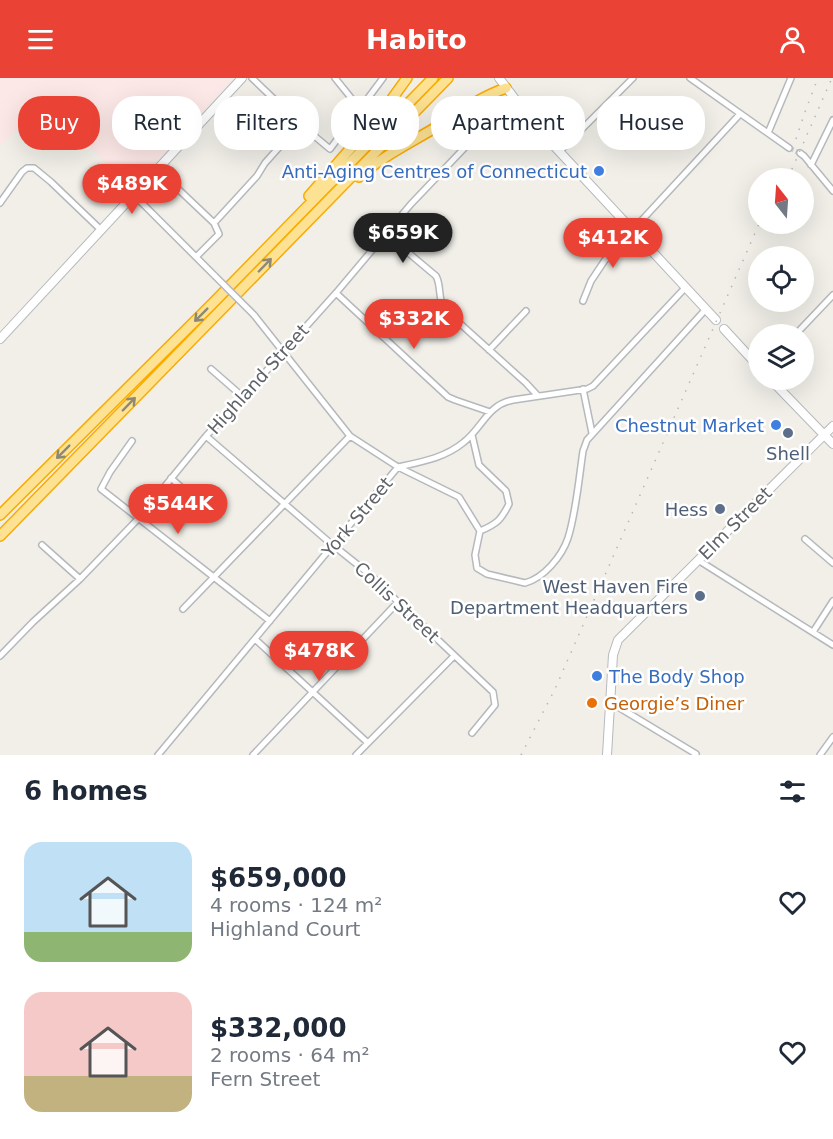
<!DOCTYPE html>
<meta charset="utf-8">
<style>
:root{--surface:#fff;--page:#f2f2f3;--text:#1f2937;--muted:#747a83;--accent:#ea4335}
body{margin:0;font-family:"DejaVu Sans",sans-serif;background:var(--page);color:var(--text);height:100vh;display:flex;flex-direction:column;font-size:22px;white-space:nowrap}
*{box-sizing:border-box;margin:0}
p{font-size:20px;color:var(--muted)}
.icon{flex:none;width:33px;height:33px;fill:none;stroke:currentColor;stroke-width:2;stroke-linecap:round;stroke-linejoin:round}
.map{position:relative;height:677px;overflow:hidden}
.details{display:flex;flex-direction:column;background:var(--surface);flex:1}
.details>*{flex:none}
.top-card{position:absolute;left:18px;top:18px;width:798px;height:54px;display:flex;gap:12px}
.needle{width:39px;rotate:343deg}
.buttons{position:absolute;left:748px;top:90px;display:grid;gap:12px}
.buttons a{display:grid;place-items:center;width:66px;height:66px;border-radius:50%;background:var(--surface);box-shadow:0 6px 24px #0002;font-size:30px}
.price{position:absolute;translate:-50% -51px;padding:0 14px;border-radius:21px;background:var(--accent);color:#fff;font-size:20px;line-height:39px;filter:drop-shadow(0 2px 3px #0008)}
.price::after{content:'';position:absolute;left:50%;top:36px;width:18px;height:14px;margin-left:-9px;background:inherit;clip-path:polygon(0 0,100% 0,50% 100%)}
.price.on{background:#222;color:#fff}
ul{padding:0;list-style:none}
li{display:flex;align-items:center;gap:18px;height:150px;padding:0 24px}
li span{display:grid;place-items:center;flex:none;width:168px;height:120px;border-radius:18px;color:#555}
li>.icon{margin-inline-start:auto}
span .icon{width:72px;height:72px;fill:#fffc;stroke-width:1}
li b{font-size:26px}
h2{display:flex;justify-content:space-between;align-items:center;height:72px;padding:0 24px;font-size:26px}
.pill{padding:0 21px;border-radius:24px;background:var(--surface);box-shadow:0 6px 24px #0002;font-size:21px;line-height:54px}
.pill.on{background:var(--accent);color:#fff}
header{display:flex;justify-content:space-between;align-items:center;height:78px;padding:0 24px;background:var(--accent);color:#fff;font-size:27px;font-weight:600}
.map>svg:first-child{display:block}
.medical{fill:#fce8e6}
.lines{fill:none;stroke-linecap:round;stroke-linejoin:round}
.minor-tunnel{stroke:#ccccc8;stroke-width:5;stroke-dasharray:5 2.5;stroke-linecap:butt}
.minor-casing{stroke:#b5b8bc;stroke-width:8}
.secondary-casing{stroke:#b6babf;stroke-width:10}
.motorway-casing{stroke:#f9ab00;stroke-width:12}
.minor{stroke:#fff;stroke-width:5}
.secondary{stroke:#fff;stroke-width:8}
.motorway{stroke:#fde293;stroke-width:9}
.rail{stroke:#b6b7b8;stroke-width:1.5;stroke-dasharray:1.5 8;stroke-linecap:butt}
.minor-bridge-casing{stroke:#b5b8bc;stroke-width:8;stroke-linecap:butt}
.minor-bridge{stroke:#fff;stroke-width:5}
.oneway{stroke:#8e8975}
.shop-dot{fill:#3f7fe0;stroke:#fff;stroke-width:2}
.service-dot{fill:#5c6f8a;stroke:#fff;stroke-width:2}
.food-dot{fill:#e8710a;stroke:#fff;stroke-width:2}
.labels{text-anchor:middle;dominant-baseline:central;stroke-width:5;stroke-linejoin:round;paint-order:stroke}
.shop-label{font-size:18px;fill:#366cbe;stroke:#fff;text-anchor:end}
.street-label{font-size:18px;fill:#5f6368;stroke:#fff}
.service-label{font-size:18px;fill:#4e5e75;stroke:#fff;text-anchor:end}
.food-label{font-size:18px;fill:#c56008;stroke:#fff;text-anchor:start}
</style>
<header><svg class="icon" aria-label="menu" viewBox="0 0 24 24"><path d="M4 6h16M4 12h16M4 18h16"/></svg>Habito<svg class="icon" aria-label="person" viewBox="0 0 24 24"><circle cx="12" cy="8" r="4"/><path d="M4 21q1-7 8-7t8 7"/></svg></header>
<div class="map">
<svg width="833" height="677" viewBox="0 0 833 677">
<rect width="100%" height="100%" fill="#f1efe8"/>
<path class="medical" d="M0,0H234L132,110L43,24L0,68Z"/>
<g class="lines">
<path class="minor-tunnel" d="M789,70L800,75"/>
<defs>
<path id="minor" d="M252,0L300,46L330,71L383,0
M335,0L360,31
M690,0L789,70
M604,29L626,52L631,53L645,52
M768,55L791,0
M559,74L633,0
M800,75L804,78L833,113
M811,87L833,42
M157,91L214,145L219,156L196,179
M134,117L215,198
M0,125L22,94L27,90H34L51,104L100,151
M214,145L257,98L265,85L300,46
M386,156L436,198C442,209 437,220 445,232L526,305L538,318
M336,215L448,319L455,322L490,334
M583,223L591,203L605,182L740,36
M254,237L350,358L398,389L459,419L480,453C497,446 501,442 509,426L506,413L479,387L472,357
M796,256L833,217
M489,272L526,233
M211,291L243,319
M583,311L592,355
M206,358L329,464L373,499L398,524L493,614L495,627L472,655
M132,363L110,394L101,411L270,543
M171,400L206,432
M480,453L475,477L477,490L487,496L525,505C544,500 562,478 568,460C576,435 579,400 583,373L587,362L706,231
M805,461L833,485
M42,467L80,501
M698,482L833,567
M183,531L350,358
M813,554L833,523
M255,561L368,665
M0,578L33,544L80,501L138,441L206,358L243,319L336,215L411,126L513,19
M610,624L696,676
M158,677L398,389C421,384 445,380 464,364C483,349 487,327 513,322L587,311L593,308L685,210
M253,677L398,524
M356,677L454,578
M820,677L833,659"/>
<path id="secondary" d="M499,0L534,46L556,70L716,242
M724,251L759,289
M0,261L242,0
M771,302L833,366
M607,677L613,577L618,562L833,348"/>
<path id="motorway" d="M359,99C380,80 408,66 433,51C457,36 480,19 506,10
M309,118L384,32L407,0
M0,437L211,227L433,0
M0,458L448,0"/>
</defs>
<use href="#minor" class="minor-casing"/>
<use href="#secondary" class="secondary-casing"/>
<use href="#motorway" class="motorway-casing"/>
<use href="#minor" class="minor"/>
<use href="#secondary" class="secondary"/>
<use href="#motorway" class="motorway"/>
<path class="rail" d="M796,61L806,31L818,0
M788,100L832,0
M521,677L555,611L759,146"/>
<defs>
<path id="minor-bridge" d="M215,198L254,237"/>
</defs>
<use href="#minor-bridge" class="minor-bridge-casing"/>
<use href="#minor-bridge" class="minor-bridge"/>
</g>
<defs><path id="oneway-shaft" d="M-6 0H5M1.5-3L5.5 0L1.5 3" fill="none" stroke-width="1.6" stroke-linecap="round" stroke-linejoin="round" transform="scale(1.5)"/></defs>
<g class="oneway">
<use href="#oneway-shaft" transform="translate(265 187) rotate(-46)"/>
<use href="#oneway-shaft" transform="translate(201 237) rotate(135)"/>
<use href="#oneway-shaft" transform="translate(129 326) rotate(-46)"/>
<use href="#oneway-shaft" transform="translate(63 374) rotate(135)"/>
</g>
<g class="shop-dot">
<circle cx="599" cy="93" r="6"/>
<circle cx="776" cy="347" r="6"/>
<circle cx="597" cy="598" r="6"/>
</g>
<g class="service-dot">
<circle cx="788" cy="355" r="6"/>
<circle cx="720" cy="431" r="6"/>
<circle cx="700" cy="518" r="6"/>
</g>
<circle class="food-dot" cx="592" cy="625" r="6"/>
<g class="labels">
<g class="shop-label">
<text x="587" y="93">Anti-Aging Centres of Connecticut</text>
<text x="764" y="347">Chestnut Market</text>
<text x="609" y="598" text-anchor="start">The Body Shop</text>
</g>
<g class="street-label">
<text transform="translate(258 301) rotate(-48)">Highland Street</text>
<text transform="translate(357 439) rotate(-50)">York Street</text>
<text transform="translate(735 445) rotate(-45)">Elm Street</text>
<text transform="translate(397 524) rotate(43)">Collis Street</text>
</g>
<g class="service-label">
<text x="788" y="375" text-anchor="middle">Shell</text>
<text x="708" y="431">Hess</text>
<text x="688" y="508">West Haven Fire<tspan x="688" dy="21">Department Headquarters</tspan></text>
</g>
<g class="food-label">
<text x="604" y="625">Georgie’s Diner</text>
</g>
</g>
</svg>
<div class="buttons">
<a><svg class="needle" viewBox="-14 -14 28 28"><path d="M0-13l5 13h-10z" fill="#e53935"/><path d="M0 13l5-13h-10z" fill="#747a83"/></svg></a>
<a><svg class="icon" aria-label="locate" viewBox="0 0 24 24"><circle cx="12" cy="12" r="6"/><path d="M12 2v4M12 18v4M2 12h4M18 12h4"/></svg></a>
<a><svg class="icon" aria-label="layers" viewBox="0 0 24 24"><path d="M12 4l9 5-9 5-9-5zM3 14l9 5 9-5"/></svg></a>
</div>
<b class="price" style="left:132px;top:137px">$489K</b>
<b class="price on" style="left:403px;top:186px">$659K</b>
<b class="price" style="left:613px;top:191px">$412K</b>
<b class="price" style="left:414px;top:272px">$332K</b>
<b class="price" style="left:178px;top:457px">$544K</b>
<b class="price" style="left:319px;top:604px">$478K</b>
<div class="top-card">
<a class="pill on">Buy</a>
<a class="pill">Rent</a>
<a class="pill">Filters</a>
<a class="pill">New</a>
<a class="pill">Apartment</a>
<a class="pill">House</a>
</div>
</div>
<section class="details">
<h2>6 homes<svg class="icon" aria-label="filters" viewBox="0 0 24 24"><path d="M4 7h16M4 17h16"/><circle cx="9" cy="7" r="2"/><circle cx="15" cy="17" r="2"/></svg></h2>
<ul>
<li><span style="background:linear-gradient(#bfe0f5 75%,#8fb573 0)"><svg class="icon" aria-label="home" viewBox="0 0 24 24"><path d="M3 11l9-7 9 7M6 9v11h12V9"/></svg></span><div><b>$659,000</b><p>4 rooms · 124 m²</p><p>Highland Court</p></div><svg class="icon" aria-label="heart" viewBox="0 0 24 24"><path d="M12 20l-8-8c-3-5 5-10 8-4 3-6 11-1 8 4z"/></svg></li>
<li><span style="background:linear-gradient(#f6c9c9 70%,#c2b280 0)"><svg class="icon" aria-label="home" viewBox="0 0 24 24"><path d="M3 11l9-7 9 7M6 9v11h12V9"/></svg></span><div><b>$332,000</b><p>2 rooms · 64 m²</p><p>Fern Street</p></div><svg class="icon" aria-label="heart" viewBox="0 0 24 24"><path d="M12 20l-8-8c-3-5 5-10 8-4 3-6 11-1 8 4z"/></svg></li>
</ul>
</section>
